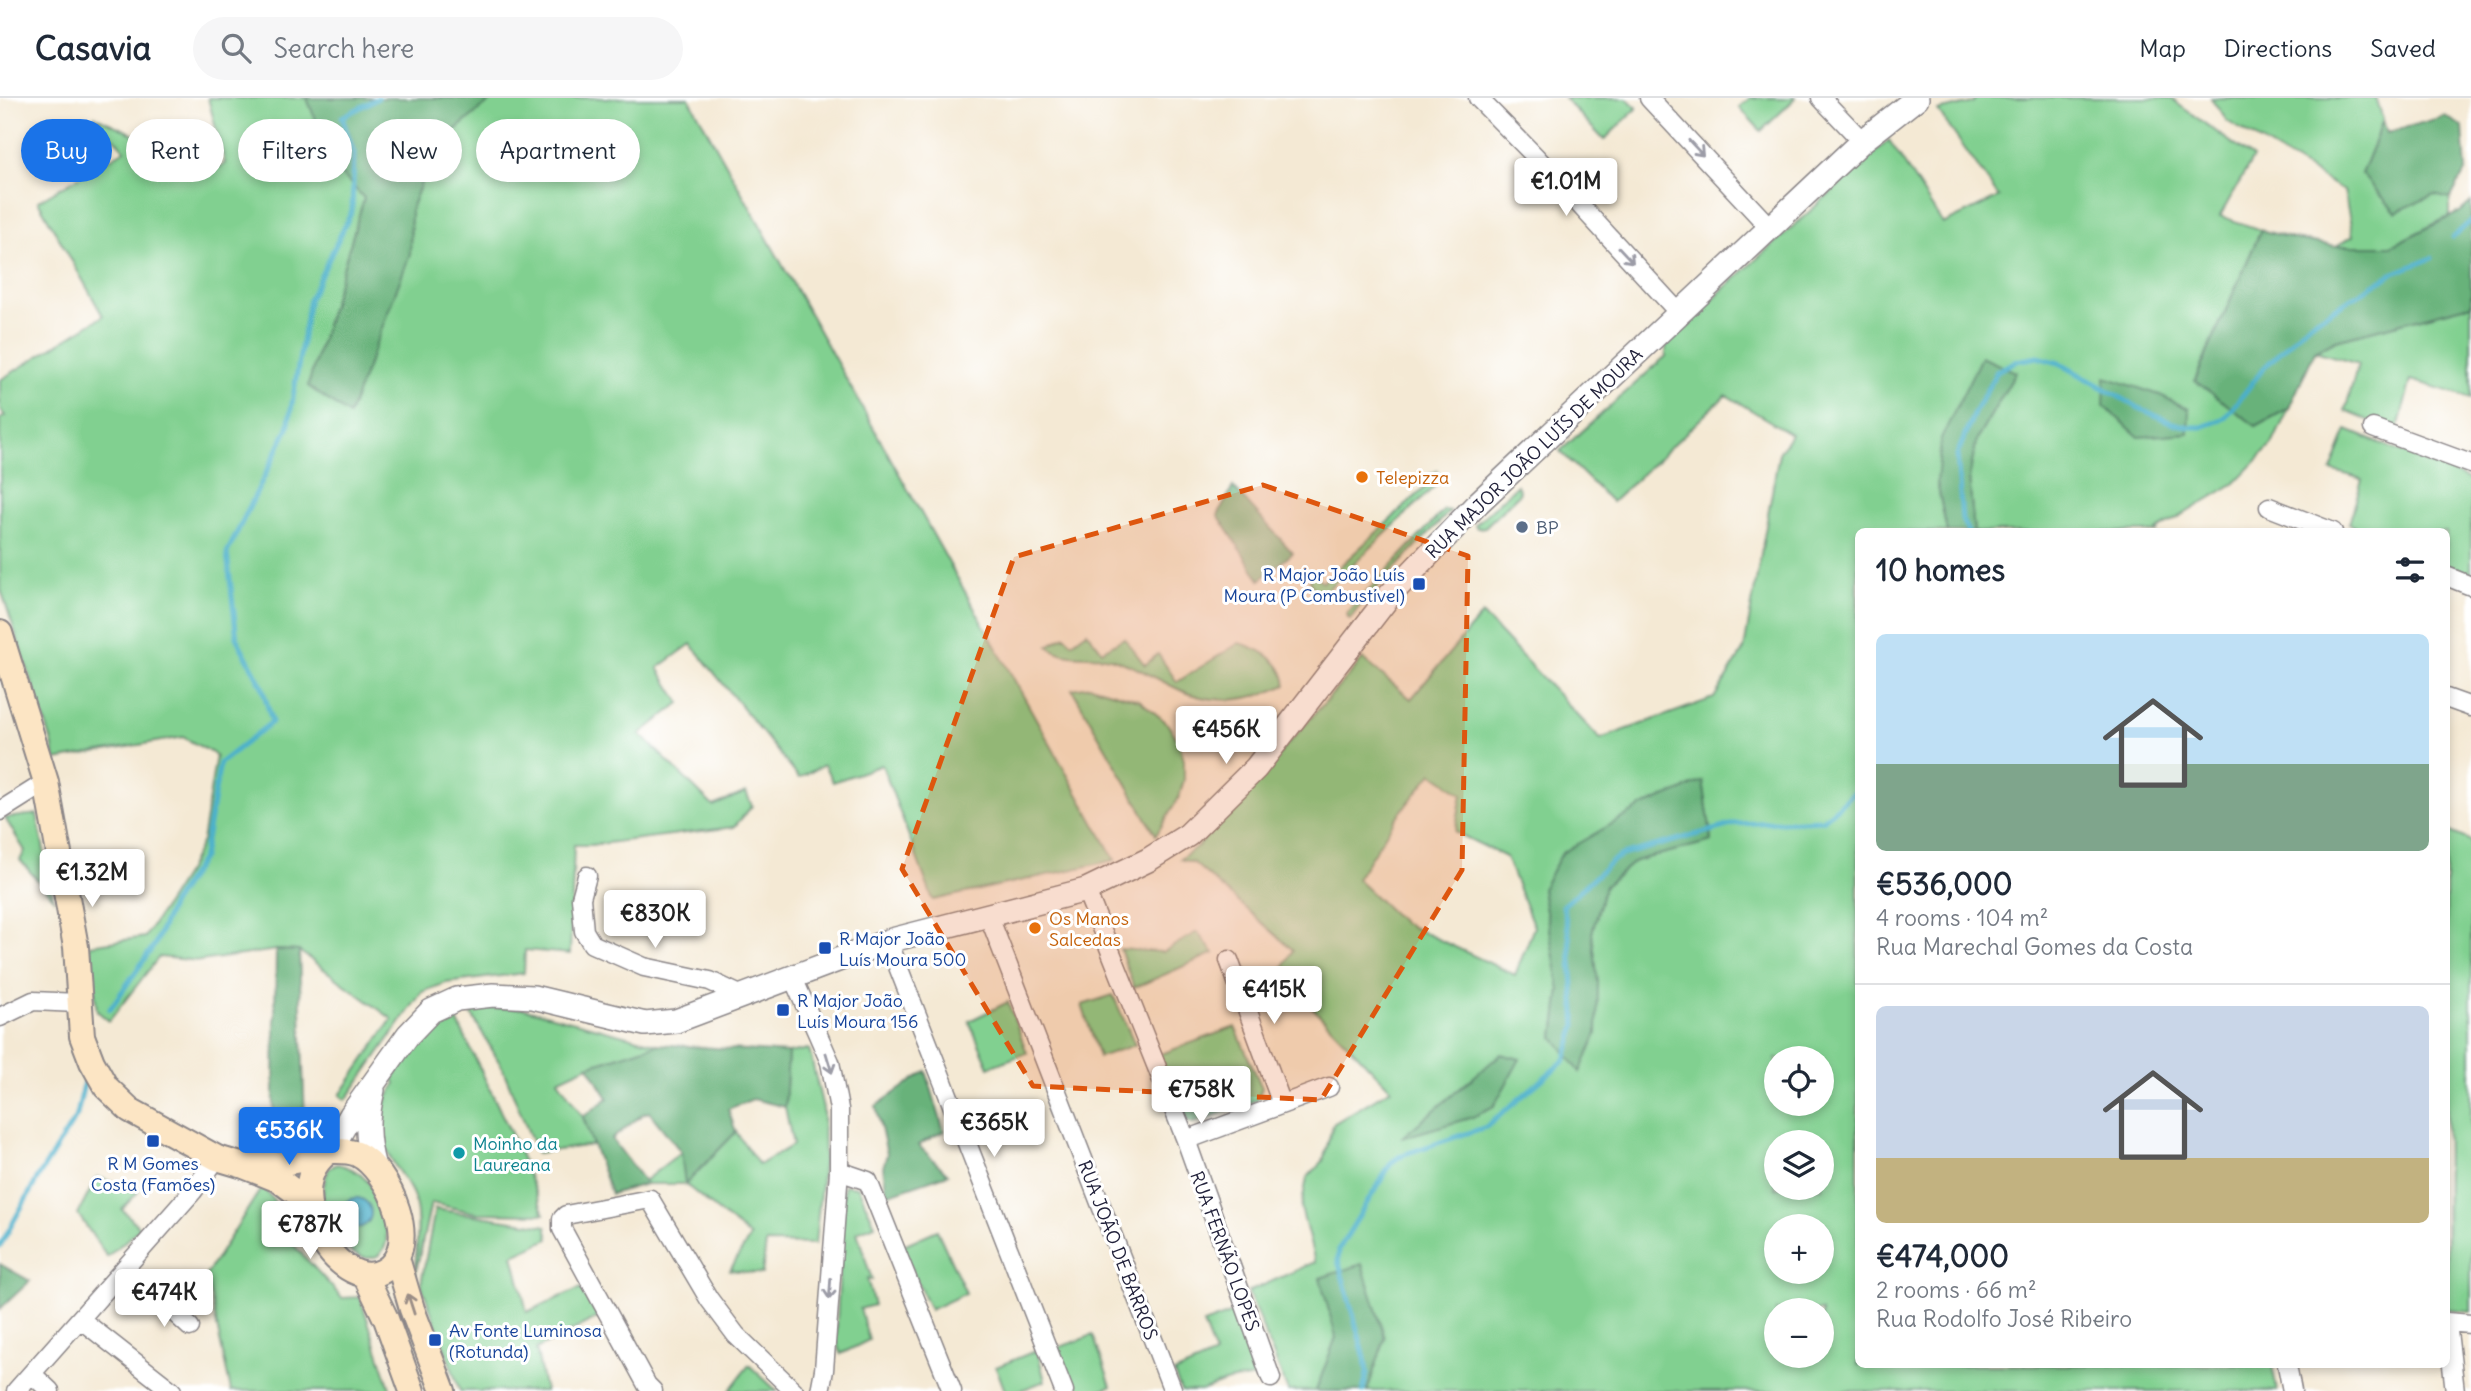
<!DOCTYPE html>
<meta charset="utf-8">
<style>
:root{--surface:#fff;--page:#f6f6f7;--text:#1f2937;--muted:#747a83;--line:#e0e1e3;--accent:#1a73e8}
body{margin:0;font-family:Delius,sans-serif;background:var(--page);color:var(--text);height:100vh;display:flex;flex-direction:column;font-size:26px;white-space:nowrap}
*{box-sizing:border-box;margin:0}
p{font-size:23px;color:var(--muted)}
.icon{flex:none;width:38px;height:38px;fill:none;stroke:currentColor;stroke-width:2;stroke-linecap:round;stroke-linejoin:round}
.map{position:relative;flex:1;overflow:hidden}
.drawer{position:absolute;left:1855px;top:430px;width:595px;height:840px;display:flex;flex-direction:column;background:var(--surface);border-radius:10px;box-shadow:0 4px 10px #0003}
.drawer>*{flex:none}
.hud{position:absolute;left:21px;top:21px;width:665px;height:63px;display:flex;gap:14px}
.fabs{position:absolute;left:1764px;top:948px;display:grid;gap:14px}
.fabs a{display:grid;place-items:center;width:70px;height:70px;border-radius:50%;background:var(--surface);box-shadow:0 4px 10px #0003;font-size:35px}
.price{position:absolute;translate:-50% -60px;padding:0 16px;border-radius:7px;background:#fff;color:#222;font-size:23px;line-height:46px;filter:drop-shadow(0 2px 4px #0008)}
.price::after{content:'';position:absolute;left:50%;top:42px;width:21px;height:16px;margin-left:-10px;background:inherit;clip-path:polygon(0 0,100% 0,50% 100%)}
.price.current{background:var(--accent);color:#fff}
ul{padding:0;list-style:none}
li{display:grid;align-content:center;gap:14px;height:371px;padding:0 21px}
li+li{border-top:2px solid var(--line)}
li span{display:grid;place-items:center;height:217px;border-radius:10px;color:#555}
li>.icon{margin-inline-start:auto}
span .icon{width:126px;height:126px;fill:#fffc;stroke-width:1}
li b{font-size:30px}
h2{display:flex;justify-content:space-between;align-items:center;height:84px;padding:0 21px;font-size:30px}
.tag{padding:0 24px;border-radius:32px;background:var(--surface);box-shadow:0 4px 10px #0003;font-size:24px;line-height:63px}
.tag.current{background:var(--accent);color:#fff}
header{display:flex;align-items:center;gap:42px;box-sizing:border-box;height:98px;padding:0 35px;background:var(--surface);border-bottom:2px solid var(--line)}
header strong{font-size:33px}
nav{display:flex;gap:38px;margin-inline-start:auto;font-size:24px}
.search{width:490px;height:63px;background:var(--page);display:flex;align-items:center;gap:18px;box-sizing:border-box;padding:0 24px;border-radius:38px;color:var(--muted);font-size:26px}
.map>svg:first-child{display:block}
.green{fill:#81d090;stroke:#527966;stroke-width:2;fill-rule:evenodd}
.forest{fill:#68b27a;stroke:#456a5a;stroke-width:2}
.water{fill:#4bb0cb;stroke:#366983;stroke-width:2}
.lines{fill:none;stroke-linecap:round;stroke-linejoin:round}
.stream{stroke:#4bb0cb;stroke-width:5}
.minor-tunnel{stroke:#cac1b5;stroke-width:18;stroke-dasharray:18 9;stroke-linecap:butt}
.minor-casing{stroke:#8b8688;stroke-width:21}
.tertiary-casing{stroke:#8b8688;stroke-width:26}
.secondary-casing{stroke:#8b8688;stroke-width:28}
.minor{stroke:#fff;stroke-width:18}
.tertiary{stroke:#fff;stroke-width:23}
.secondary{stroke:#fce5c4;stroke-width:24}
.oneway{stroke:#9c9ca7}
.oneway2{stroke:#9a8d86}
.marked{fill:#de560e;fill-opacity:0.2;stroke:#de560e;stroke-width:5;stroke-dasharray:14 9;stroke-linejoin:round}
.food-dot{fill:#e8710a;stroke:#fff;stroke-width:2.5}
.service-dot{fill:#5c6f8a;stroke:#fff;stroke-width:2.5}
.transit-dot{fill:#1a4fb4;stroke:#fff;stroke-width:2.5}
.culture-dot{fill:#0f9aa8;stroke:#fff;stroke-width:2.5}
.labels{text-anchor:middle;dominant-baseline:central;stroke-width:6;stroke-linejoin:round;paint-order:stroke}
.street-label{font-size:18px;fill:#22223b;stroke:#fff}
.food-label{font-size:18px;fill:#c56008;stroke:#fff;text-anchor:start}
.service-label{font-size:18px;fill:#4e5e75;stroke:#fff;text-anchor:start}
.transit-label{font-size:18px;fill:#164399;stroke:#fff;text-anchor:start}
.culture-label{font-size:18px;fill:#0d838f;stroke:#fff;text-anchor:start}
</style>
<header>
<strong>Casavia</strong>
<div class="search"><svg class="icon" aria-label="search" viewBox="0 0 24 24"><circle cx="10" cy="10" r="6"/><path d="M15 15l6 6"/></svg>Search here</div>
<nav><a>Map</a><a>Directions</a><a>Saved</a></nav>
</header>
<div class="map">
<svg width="2471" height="1293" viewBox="0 0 2471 1293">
<rect width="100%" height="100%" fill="#fff"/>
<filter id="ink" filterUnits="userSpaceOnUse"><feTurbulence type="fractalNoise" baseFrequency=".0143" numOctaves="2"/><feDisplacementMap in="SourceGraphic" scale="14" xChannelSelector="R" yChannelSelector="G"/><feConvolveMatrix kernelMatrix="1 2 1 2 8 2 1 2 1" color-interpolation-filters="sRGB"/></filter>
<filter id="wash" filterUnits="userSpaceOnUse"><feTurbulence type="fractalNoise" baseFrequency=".00686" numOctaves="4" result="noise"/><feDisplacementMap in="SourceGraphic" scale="28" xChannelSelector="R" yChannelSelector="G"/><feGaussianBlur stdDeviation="1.57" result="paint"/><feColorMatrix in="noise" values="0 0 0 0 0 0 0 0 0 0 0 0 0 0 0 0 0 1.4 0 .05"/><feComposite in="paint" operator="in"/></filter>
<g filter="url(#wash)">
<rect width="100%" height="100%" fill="#f4e9d4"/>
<path class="green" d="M208,0H307L333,67L364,100L308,288L410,156L411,111L423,80L448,38L494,0H689L1115,762L933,802L882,667L833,684L824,667L799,680L691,546L658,570L680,605L640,636L713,708L746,694L752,708L734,729L591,747H574L570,856L525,852L524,875L446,885L422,894L346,1002L340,997L392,921L299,853L276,852L200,863L159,859L109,923L97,913L89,847L145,839L188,772L202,743L216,657L183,639L55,662L52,644L0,489V321L5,318L0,311V282L103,218L38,103L125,52L94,18L193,63L221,69L225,65Z
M1564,0H1627L1637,10L1604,42Z
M1750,0H1796L1761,33L1739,9Z
M1977,0H2172L2175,4L2253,60L2220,118L2261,132L2195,282L2256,328L2289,310L2272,347L2235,385L2156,433L2158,434H1974L1969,379L1977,341L2016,274L1937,384L1947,434H1858V1267H2272L2277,1293H1367L1385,1240L1336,1239L1316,1293H1288L1248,1194L1315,1164L1301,1110L1307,1080L1323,1063L1333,1026L1391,991L1280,876L1293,852L1194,765L1180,761L1198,748L1363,561L1411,601L1482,516L1600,641L1714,600L1744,551L1779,355L1791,336L1726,297L1612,404L1560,353L1666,258V248L1721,193L1889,42L1943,126L1999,99L1938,13L1972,5ZM1432,675L1462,696L1455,734L1506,759L1534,829L1515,877L1403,825L1357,781L1396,720ZM1703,684L1712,743L1635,763L1605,788L1592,835L1598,885L1554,939L1560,892L1542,791L1689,689ZM1776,961H1822V1006H1776ZM1776,1045H1822V1090H1776ZM1776,1129H1822V1174H1776ZM1776,1213H1822V1258H1776Z
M2211,0H2376L2383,22L2361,76L2450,101V118L2391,148H2336L2353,138L2344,93L2227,23Z
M2471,207V300L2411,282L2397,334L2345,313L2358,266L2315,253L2336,242Z
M2347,332L2471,382V476L2447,466L2446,434H2368L2349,426L2362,381L2331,372Z
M1437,373L1439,379L1437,386L1325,494L1314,492L1310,485V474L1323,484L1430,385L1429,377Z
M1517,387L1520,394L1518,397L1485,429L1477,430L1475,427Z
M1444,412L1450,413L1363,504L1350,521L1348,520L1347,515Z
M1087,534L1102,553L1124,540L1145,567L1158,556L1177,584L1239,545C1261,551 1283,562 1286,587C1251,603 1213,608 1178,591C1155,580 1134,567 1110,560C1088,555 1066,563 1048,548L1065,538L1072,545Z
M1090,588L1139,602L1166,624L1179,644L1184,662V682L1178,701L1156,737L1072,591Z
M37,716L53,800L20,762L25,753L5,720Z
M2446,732L2471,743V1214L2447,1212Z
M1197,834L1214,855L1134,890L1120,851L1163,854Z
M1113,897L1135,947L1099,959L1082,907Z
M1008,904L1027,955L989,969L969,923Z
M474,910H522L658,946L588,968L558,982L583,1019L593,1047L537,1055L502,969L472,917Z
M454,916L518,1050L544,1116L476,1115L431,1105L415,1178C415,1152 422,1123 413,1097C410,1089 404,1081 399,1074C377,1038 372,1023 396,985L393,980C411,955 425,929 454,916Z
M1235,929L1262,990L1257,1002L1193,1025L1188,1023L1158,957Z
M809,951L823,1010L824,1057L815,1146L766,1145L762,1176L730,1172L750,1139L685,1086H646L644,1083L681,1054L686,1086L736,1034L759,1067L793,1047L785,1009L788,955Z
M337,1066C357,1070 371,1083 379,1103C417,1207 295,1152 329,1070Z
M97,1079L138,1094L122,1111L140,1130L107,1159L78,1116Z
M844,1087L858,1089L875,1127L857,1134L872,1182L867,1181L874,1207L860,1211L869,1242L841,1256L836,1243Z
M262,1089L273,1101L290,1143L342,1200L360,1199L391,1293H231L206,1177Z
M435,1111L546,1128L549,1141L513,1157L527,1214L580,1190L599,1219L536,1251L545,1293H460L421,1186Z
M937,1132L966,1195L930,1212L901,1148Z
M1238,1213L1263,1278L1228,1283L1201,1293H1181L1174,1275L1215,1257L1203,1226Z
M1093,1237L1111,1288L1097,1293H1072L1057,1250Z
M1037,1252L1045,1283L1019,1293H1005L996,1269Z
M749,1267L777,1293H729Z"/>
<path class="forest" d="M307,0H494L448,38L423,80L411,111L410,156L349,317L308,288L364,100L333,67Z
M2445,18L2463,29L2466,72L2450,101L2434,97L2396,114L2361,76L2383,22L2387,35Z
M2471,104V207L2336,242L2315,253L2289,310L2256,328L2195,283L2261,132L2293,141L2336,148H2391L2460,114Z
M1981,259L2016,274L1977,341L1969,379L1974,434H1947L1937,384L1941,341Z
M2105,279L2160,297L2189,311L2188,335L2139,339L2104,308Z
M1233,389L1293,455L1260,482L1218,417Z
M1703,683L1712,743L1635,763L1605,788L1592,835L1598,885L1597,936L1580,974L1554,939L1560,892L1542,791L1562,755L1641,709Z
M276,852L299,853L306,1053L273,1057Z
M658,946L788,955L785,1009L753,1001L728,1011L736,1034L685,1086L681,1054L649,1014L643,1016L612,1041L646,1086L611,1096L583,1019L608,1000L588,968Z
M1501,956L1520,961L1494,1008L1473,1019L1401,1040Z
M926,973L944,1033L918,1047L948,1076L887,1097L883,1069L887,1056L876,1008Z
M0,1166L30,1183L0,1211Z
M1362,1166L1385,1240L1367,1293H1316L1336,1239L1320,1180Z"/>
<path class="water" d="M341 1115a15 15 0 1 1 30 0a15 15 0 1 1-30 0Z"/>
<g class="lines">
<path class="stream" d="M2453,139L2471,123
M1968,434L1962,422L1957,357L1974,315L1997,273L2016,263L2038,259L2059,265L2139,310L2170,324L2189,329H2202L2225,320L2263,271L2307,227L2392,176L2432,160
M110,911L155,846L172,806L203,759L220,665L272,624L262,588L237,541L227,455L288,330L309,202L352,113L354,55L342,19L378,0
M0,1148L40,1076L77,1017L84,985
M1363,1293L1367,1275L1365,1260L1338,1162L1339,1151L1392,1064L1402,1057L1486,1029L1565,962L1576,928L1569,837L1563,808L1612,763L1622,757L1735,726L1823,722L1858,691"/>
</g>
</g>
<g filter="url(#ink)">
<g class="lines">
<path class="minor-tunnel" d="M134,1178L164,1205"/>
<defs>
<path id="minor" d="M1478,0L1535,58L1679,215
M1649,0L1770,130
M1821,0L1862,43
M2373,330L2471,366
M2269,409L2333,434
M2446,478L2471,488
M2446,600L2471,609
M0,713L46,684
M587,778L581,800L584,833L592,846L644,869L710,883L742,898
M1086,792L1186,1042L1271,1280
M988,816L1173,1293
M888,843L1064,1293
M1229,862L1282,1006
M793,880L830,964L839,1011V1073L824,1272L820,1293
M0,919L33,903L78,905
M1186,1042L1329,989
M839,1073L868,1083L952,1293
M164,1205L190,1229
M80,1221L172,1293
M2446,1224L2471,1226
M2447,1225L2455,1293
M2287,1267L2292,1293
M32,1276L50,1293
M16,1293L193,1093L217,1060
M653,1293L647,1287L562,1131V1121L566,1117L650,1101L709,1201L736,1237L794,1293"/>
<path id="tertiary" d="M373,992C366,1021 366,1040 374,1069
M330,1053L351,1017L408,937L431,913L457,901L493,897L533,899L645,926L676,923L888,843L1086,792L1148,762L1188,737L1256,670L1390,497L1478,405L1862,43L1917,0"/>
<path id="secondary" d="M0,535L46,684L76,849L82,938L92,964L106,989L130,1012L217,1060L244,1068L279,1082L307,1103
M330,1053C339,1053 348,1052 357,1056C389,1071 424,1151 383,1173C338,1198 274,1089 330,1053Z
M250,1067L284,1065L322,1058
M397,1160L412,1211L443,1293
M365,1177L386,1221L412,1293"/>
</defs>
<use href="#minor" class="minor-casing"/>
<use href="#tertiary" class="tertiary-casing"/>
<use href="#secondary" class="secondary-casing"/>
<use href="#minor" class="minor"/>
<use href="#tertiary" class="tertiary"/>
<use href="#secondary" class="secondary"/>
</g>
<defs><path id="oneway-shaft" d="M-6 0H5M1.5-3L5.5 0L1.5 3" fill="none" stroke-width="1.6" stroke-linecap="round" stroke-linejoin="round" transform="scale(1.75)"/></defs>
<g class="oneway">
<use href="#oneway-shaft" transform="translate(1696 50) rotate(47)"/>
<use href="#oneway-shaft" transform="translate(1626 157) rotate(47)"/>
<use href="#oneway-shaft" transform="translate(829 965) rotate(73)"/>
<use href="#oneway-shaft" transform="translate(830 1191) rotate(94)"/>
</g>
<use class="oneway2" href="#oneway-shaft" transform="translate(411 1206) rotate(-108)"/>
</g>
<path class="marked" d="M1263,387L1468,458L1462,772L1321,1002L1033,988L902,771L1014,459Z"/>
<g class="food-dot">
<circle cx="1362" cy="379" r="7"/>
<circle cx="1035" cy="830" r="7"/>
</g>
<circle class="service-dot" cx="1522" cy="429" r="7"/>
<g class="transit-dot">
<rect x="1412" y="479" width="14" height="14" rx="3.5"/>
<rect x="818" y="843" width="14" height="14" rx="3.5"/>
<rect x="776" y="905" width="14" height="14" rx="3.5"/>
<rect x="146" y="1036" width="14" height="14" rx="3.5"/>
<rect x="428" y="1235" width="14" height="14" rx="3.5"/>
</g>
<circle class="culture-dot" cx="459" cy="1055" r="7"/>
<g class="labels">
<g class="street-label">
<text transform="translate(1534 355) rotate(-44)">RUA MAJOR JOÃO LUÍS DE MOURA</text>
<text transform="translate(1118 1152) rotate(69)">RUA JOÃO DE BARROS</text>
<text transform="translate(1225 1153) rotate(70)">RUA FERNÃO LOPES</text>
</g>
<g class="food-label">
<text x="1376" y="379">Telepizza</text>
<text x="1049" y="820">Os Manos<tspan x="1049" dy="21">Salcedas</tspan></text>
</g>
<g class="service-label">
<text x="1536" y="429">BP</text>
</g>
<g class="transit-label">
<text x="1405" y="476" text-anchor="end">R Major João Luís<tspan x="1405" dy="21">Moura (P Combustível)</tspan></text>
<text x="839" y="840">R Major João<tspan x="839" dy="21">Luís Moura 500</tspan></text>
<text x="797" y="902">R Major João<tspan x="797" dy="21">Luís Moura 156</tspan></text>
<text x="153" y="1065" text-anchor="middle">R M Gomes<tspan x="153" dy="21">Costa (Famões)</tspan></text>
<text x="449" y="1232">Av Fonte Luminosa<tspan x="449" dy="21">(Rotunda)</tspan></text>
</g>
<g class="culture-label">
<text x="473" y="1045">Moinho da<tspan x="473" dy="21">Laureana</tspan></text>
</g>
</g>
</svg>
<div class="fabs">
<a><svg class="icon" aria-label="locate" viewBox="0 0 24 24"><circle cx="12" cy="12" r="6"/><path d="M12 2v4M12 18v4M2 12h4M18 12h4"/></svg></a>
<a><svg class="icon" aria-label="layers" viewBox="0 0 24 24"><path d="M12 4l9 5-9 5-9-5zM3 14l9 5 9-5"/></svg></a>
<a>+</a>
<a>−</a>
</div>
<b class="price" style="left:1566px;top:120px">€1.01M</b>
<b class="price" style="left:1226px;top:668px">€456K</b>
<b class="price" style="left:92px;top:811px">€1.32M</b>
<b class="price" style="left:655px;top:852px">€830K</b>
<b class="price" style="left:1274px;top:928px">€415K</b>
<b class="price" style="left:1201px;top:1028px">€758K</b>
<b class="price" style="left:994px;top:1061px">€365K</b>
<b class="price current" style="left:289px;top:1069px">€536K</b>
<b class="price" style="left:310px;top:1163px">€787K</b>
<b class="price" style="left:164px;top:1231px">€474K</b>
<div class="hud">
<a class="tag current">Buy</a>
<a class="tag">Rent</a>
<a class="tag">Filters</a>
<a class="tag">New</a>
<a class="tag">Apartment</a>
</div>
<section class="drawer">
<h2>10 homes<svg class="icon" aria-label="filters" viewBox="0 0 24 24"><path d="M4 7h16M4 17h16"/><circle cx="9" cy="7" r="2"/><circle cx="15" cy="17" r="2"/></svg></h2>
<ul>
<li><span style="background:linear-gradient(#bfe0f5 60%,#7fa58c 0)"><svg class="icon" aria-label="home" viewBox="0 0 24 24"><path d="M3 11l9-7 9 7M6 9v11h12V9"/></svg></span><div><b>€536,000</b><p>4 rooms · 104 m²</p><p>Rua Marechal Gomes da Costa</p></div></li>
<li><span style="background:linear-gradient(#c9d6e8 70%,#c2b280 0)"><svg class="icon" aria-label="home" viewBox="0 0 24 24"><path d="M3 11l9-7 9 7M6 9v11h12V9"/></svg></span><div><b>€474,000</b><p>2 rooms · 66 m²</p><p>Rua Rodolfo José Ribeiro</p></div></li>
</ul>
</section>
</div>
